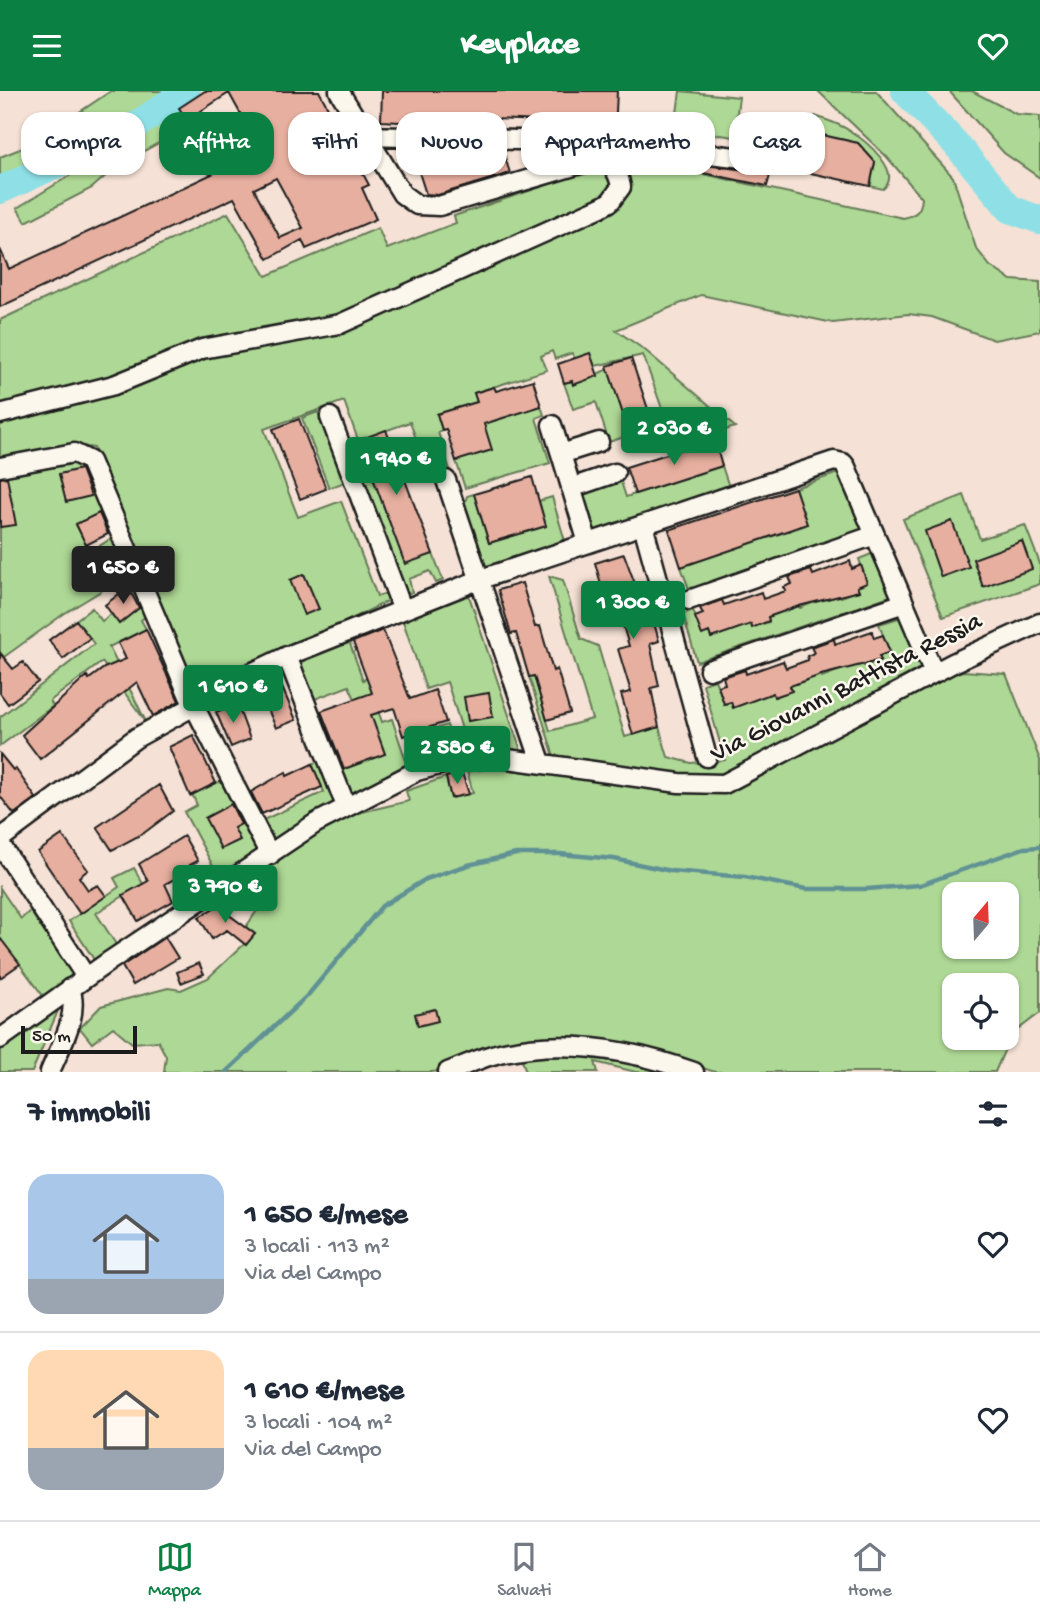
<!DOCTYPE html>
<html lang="it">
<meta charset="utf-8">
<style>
:root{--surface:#fff;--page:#f2f2f3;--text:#1f2937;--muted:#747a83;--line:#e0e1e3;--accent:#0b8043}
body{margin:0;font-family:"Gochi Hand",sans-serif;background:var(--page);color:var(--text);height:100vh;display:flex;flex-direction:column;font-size:26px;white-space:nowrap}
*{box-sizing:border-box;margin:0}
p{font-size:23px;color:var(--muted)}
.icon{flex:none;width:38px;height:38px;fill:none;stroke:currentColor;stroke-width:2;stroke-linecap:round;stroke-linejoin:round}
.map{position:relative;height:981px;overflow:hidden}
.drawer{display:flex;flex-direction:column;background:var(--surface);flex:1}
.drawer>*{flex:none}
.top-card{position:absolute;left:21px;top:21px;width:999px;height:63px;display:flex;gap:14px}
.needle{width:46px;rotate:19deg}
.buttons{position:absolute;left:942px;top:791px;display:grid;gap:14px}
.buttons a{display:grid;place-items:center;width:77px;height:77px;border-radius:14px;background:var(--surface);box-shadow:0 2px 5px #0004;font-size:35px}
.scale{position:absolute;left:21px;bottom:18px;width:116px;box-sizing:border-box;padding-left:7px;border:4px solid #1c1c1c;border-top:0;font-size:19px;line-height:24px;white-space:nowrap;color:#1c1c1c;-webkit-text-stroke:5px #fbf7ec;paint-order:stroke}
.price{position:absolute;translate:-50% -60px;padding:0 16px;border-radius:7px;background:var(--accent);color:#fff;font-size:23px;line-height:46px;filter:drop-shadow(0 2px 4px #0008)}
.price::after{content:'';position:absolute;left:50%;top:42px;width:21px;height:16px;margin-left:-10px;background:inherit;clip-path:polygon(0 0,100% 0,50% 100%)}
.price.on{background:#222;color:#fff}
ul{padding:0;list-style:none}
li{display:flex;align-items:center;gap:21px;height:175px;padding:0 28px}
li+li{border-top:2px solid var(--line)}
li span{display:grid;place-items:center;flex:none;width:196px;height:140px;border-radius:21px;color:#555}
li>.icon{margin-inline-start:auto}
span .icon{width:84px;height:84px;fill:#fffc;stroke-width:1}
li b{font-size:30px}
h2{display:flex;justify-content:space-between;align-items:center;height:84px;padding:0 28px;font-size:30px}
.chip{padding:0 24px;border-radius:21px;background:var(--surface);box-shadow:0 2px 5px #0004;font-size:24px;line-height:63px}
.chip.on{background:var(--accent);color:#fff}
header{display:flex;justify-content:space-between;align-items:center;height:91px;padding:0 28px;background:var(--accent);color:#fff;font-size:32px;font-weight:800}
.tab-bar{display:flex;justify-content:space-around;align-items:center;height:98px;border-top:2px solid var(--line);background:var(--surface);font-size:19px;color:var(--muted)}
.tab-bar a{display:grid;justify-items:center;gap:4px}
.tab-bar .on{color:var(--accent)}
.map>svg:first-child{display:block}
.green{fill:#aed895;stroke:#657a58;stroke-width:2;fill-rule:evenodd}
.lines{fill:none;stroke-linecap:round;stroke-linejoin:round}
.stream{stroke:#609295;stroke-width:4.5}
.river{stroke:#8ee0e6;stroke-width:28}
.building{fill:#e7af9f;stroke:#1c1c1c;stroke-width:2;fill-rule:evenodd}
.minor-casing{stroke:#1c1c1c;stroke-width:23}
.minor{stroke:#fbf7ec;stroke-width:18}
.labels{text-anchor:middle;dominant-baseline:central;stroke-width:5;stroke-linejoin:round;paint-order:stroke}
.street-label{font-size:26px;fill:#1c1c1c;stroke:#fbf7ec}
</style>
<header><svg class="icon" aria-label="menu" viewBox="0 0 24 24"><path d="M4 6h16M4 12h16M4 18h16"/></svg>Keyplace<svg class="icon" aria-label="heart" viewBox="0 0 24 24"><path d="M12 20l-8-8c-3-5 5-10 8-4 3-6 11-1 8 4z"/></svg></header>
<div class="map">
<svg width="1040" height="981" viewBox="0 0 1040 981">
<rect width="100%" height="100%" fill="#f5e1d5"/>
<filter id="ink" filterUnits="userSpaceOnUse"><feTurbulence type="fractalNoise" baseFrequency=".0143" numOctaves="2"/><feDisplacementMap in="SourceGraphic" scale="14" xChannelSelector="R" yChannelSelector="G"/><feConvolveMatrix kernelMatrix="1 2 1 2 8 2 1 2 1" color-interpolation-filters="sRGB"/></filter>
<g filter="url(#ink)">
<path class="green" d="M111,0H174L122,34L0,91V66L30,54Z
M680,0L739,6L734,46L675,37Z
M818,0H876L953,86L976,157L990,175L1011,189L1040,191V240L994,249L932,226L908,223L833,232L701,204L616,239L646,260L735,336L675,354L643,264L595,275L590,263L575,268L572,262L555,268L552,260L541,265L547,279L474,302L477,311L437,323L442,339L438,341L451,382L431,389L410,331L359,349L405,472L433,463L443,489L436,492L430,480L409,488L412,501L405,503L348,353L358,349L344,310L264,338L298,426L341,410L377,505L387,502L388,510L333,537L192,594L94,357L74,354L0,367V332L127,298L217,263L339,241L626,94L624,70H644L903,127C916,124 921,120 922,107L887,66Z
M949,0H972L1016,23L1040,25V87L1004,62Z
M170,23L181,40L118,74L92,97L26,131L17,117Z
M815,25C826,29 840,33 850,40C865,49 904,81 883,98L870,95L875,71L858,52L811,42Z
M589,80C601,79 608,83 610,95L603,107L339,225L210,248L117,284L0,315V229L228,122L266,185L378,137L387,158L456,132L454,125Z
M608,278L630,344L609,351L596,311L573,318L564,292L572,290L574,294Z
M541,315L544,324L536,327L550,372L465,397L456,370L484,333Z
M318,321L345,391L329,397L302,327Z
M72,369L85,374L102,417L99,422L76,434L90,461L115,445L132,481L65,522L4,566L0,561V382Z
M722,375L729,396L593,441L580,400L620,388L626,406Z
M841,381L865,437L689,498L681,476L806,434L795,397Z
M474,403L489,452L546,435L539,410L552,406L565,450L485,476L465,412L467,405Z
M964,404L980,448L1025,434L1040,473V493L943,526L903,428Z
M876,461L893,504L697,571L683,523L693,519L702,543L709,541L711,547L750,532L752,536L769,531L768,526L778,522L772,505L786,500L800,517L839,501L841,506L858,500L857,496L867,491L859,468Z
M549,485L563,489L581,548L598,555L625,646L659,636L668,666L691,672L725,669L703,593L715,589L725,613L773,601L775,606L791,600L790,595L820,580L822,586L861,571L864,575L880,570L879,565L889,561L879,533L902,526L922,576L723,683L672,682L554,665L529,586L534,585L550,640L592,628Z
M466,503L469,505L521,660L467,654L447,591L426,598L402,527Z
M142,515L146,525L141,529L146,538L109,556L146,631L102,571L50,610L53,615L0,655V626L94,553L76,529L92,517L102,530L111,523L119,532Z
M349,550L363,589L367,587L382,631L392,628L407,673L351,703L342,679L385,663L364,605L355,608L349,595L315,608L300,570Z
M963,580L1006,583L1040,669V922L1011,944L995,981H715L645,958L618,953L432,981H164L166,965L158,950L132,952L113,936L92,952L80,937L101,915L168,897L181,899L208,887L255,843L246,836L264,809L251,786L320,737L345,725L409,710L406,700L446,686L451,707L473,702L467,680L495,677L692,702L724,701L947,585ZM954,803H1006V856H954ZM954,894H1006V947H954Z
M447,634L454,657L417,669L410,646Z
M321,669L336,710L274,752L263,729L324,701L312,673Z
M221,690L258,763L220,788L184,721L197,714L192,703Z
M134,777L143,793L96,822L117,855L95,870L69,830L119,796L114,787Z
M0,797L21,828L30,820L74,885L44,906L0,847Z
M60,915L32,981H0V958Z
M575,961L680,981H636L595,971L598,981H526L521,966Z"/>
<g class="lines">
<path class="stream" d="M226,981L308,904L382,815L426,788L468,774L516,763H560L614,768L671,780L745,786L806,798H867L920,794L1024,757L1040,756"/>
<path class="river" d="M905,0L955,52L1010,118L1040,129
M0,99L125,42L186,0"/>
</g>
<path class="building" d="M205,0H319L369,94L362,97L376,128L306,158L302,149L268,168L234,107L0,216V158L9,178L261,60L229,2L187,29L179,17ZM276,87L303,137L280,147L254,98Z
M382,0H617L615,41L606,45L604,50L608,61L597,59L599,46L590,40V32L420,25V32L381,30Z
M791,37L858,52L875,71L870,95L783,76Z
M486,60H503L510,82L438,104L426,103L417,75L454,64L456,69Z
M645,67L746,79L770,84L767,95L644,70Z
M590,262L598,285L573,294L572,290L564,292L558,273Z
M631,267L654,336L630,344L607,275Z
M533,289L541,315L484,333L492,359L456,370L446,338L442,339L437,323L477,311L474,302L494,296L496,300Z
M299,328L326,398L300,408L273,338Z
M386,339L433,463L405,473L359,349Z
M714,348L722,375L635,403L626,376Z
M81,378L91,405L66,411L59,383Z
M7,386L16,434L0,436V387Z
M532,386L546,435L489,452L474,403Z
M795,397L807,433L681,476L669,439Z
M99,422L108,443L86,454L76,433Z
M952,430L969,476L941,486L925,440Z
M1022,450L1032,478L983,496L973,468Z
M624,463L641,509L647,507L659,550L650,553L659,595L651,597L659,636L633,644L621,603L631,601L618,558L629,555L618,518L609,521L595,472Z
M850,470L852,478L861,474L867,492L857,496L859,500L799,515L768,526L769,530L752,537L751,533L711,547L709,541L702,544L695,526L703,523L700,517L722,509L724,514L761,501L763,508L786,500L784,496L792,493L789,486L811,479L813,484Z
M304,483L319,518L304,524L290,489Z
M522,492L535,536L540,535L553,580L557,578L570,622L547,629L534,585L529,586L516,542L511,543L498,499Z
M128,496L139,517L119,533L105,514Z
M76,529L90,547L63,568L49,549Z
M146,538L179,610L153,625L137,591L40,668L22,644L87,585L89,588L104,577L126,568L118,552Z
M383,539L410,608L435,599L446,631L403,645L394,617L371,624L385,663L344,678L321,620L372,602L353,551Z
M872,540L874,547L883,544L890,561L879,565L881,569L821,584L790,595L792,600L774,606L773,602L733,617L731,611L724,613L718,595L725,593L723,586L745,579L746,583L783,570L786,577L808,569L807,565L814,562L811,556L834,548L835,553Z
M0,562L13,578L23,571L38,591L8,613L0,602Z
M281,594L296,629L276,637L261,602Z
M489,602L493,626L468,630L464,606Z
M237,613L250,648L231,656L216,621Z
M193,644L216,692L190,705L169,656Z
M0,663L13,679L15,677L36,707L14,723L0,705Z
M312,673L322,696L262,723L251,701L286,681L287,685Z
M462,682L469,703L451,707L446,686Z
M159,694L173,720L144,742L112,759L97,736Z
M231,713L241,733L234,737L240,749L221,758L205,727Z
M62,744L88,779L79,786L88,799L98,794L106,805L80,823L38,761Z
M184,745L198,770L190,774L200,792L184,801L176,787L165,793L173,810L138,830L123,804L148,790L139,773Z
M222,812L228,823L255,843L246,854L227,839L212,848L199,826Z
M165,846L178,867L133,894L122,875Z
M0,847L20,873L0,887Z
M199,872L204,883L181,892L177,881Z
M435,918L438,930L418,935L415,923Z"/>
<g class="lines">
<defs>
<path id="minor" d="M366,45L589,51
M615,52L761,69
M0,323L114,294L202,258L340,233L601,116L610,111L621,96C618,77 610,70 591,70L439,115L417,114L402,103L339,0
M330,326L402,517
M552,334L561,363
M0,376L74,362L90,370L189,605L270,764
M446,389L541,671
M571,397L615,382
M643,434L707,666
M588,452L561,363L599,351
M689,509L875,444
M287,565L346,715
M709,579L904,512
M0,748L136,647L194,615L208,603L287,565L481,488L834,370L843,372L846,376L934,582
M0,753L86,886
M0,948L108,871L316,732L417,680L447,672L494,666L679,692L724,693L953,572L1040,532
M50,981C60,955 80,925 70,897
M448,981C466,974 484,965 504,961C569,947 633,959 694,981"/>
</defs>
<use href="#minor" class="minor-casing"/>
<use href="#minor" class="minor"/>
</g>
</g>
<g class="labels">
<g class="street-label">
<text transform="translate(847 598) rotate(-27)">Via Giovanni Battista Ressia</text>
</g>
</g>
</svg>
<div class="buttons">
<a><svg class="needle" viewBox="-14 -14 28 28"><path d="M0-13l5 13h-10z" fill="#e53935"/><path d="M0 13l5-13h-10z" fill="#747a83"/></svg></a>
<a><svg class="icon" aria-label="locate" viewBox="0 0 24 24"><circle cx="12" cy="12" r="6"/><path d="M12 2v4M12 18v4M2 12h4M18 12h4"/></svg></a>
</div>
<div class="scale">50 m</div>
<b class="price" style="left:674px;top:376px">2 030 €</b>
<b class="price" style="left:396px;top:406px">1 940 €</b>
<b class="price on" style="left:123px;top:515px">1 650 €</b>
<b class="price" style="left:633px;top:550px">1 300 €</b>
<b class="price" style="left:233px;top:634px">1 610 €</b>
<b class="price" style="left:457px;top:695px">2 580 €</b>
<b class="price" style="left:225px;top:834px">3 790 €</b>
<div class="top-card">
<a class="chip">Compra</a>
<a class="chip on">Affitta</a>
<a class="chip">Filtri</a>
<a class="chip">Nuovo</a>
<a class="chip">Appartamento</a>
<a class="chip">Casa</a>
</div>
</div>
<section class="drawer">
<h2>7 immobili<svg class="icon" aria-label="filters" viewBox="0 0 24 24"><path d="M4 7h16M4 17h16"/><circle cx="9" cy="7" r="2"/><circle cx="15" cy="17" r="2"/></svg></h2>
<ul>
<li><span style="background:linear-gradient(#a9c7e8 75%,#9aa5b1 0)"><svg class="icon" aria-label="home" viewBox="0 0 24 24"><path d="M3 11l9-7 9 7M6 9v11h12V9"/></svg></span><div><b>1 650 €/mese</b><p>3 locali · 113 m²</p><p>Via del Campo</p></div><svg class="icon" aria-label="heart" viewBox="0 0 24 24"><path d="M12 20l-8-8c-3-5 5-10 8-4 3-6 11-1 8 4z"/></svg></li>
<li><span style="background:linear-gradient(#ffd9b3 70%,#9aa5b1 0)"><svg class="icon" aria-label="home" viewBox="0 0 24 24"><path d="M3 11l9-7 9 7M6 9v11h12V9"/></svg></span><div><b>1 610 €/mese</b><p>3 locali · 104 m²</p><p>Via del Campo</p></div><svg class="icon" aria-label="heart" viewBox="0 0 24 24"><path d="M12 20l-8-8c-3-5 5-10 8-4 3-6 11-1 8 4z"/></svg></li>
</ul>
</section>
<nav class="tab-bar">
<a class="on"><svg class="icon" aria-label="map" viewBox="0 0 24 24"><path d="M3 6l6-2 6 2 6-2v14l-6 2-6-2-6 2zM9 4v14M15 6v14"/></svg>Mappa</a>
<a><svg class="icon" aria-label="saved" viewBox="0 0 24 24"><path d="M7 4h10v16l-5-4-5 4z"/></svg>Salvati</a>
<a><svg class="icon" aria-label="home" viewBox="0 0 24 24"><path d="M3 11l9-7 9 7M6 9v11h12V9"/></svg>Home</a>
</nav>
